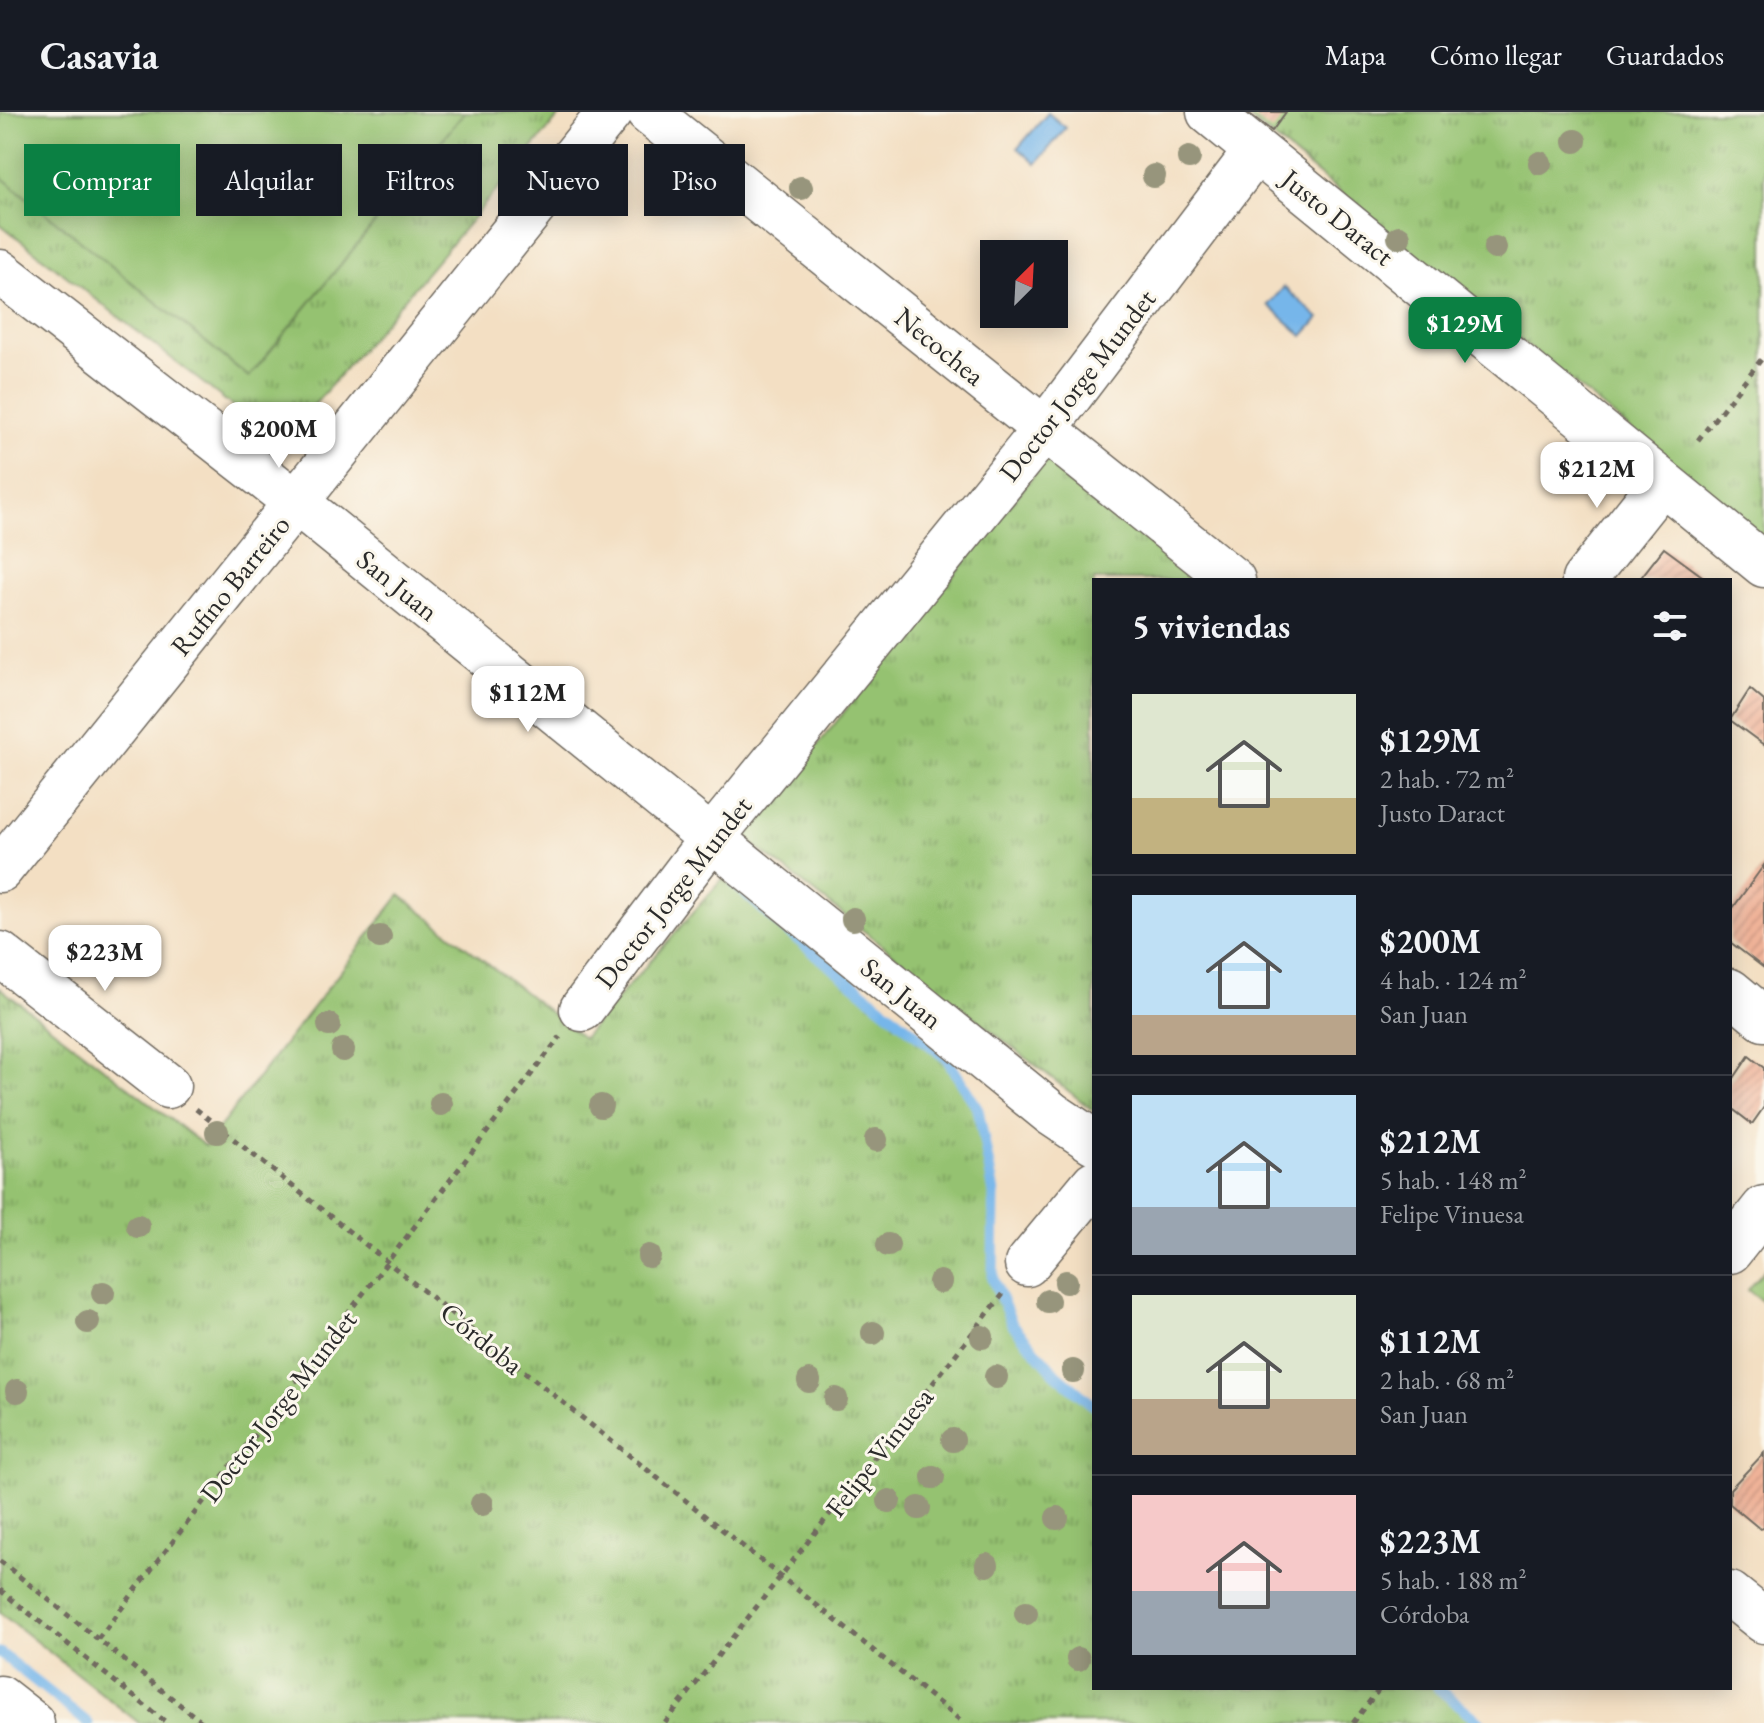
<!DOCTYPE html>
<html lang="es">
<meta charset="utf-8">
<style>
:root{--surface:#171b24;--page:#20242c;--text:#f1f3f6;--muted:#9ea1a6;--line:#363941;--accent:#0b8043}
body{margin:0;font-family:"EB Garamond",serif;background:var(--page);color:var(--text);height:100vh;display:flex;flex-direction:column;font-size:30px;white-space:nowrap}
*{box-sizing:border-box;margin:0}
p{font-size:26px;color:var(--muted)}
.icon{flex:none;width:44px;height:44px;fill:none;stroke:currentColor;stroke-width:2;stroke-linecap:round;stroke-linejoin:round}
.map{position:relative;flex:1;overflow:hidden}
.details{position:absolute;left:1092px;top:466px;width:640px;height:1112px;display:flex;flex-direction:column;background:var(--surface);border-radius:0px;box-shadow:0 4px 20px #0003}
.details>*{flex:none}
.hud{position:absolute;left:24px;top:32px;width:760px;height:72px;display:flex;gap:16px}
.needle{width:52px;rotate:24deg}
.tools{position:absolute;left:980px;top:128px;display:grid;gap:16px}
.tools a{display:grid;place-items:center;width:88px;height:88px;border-radius:0px;background:var(--surface);box-shadow:0 4px 20px #0003;font-size:40px}
.price{position:absolute;translate:-50% -68px;padding:0 18px;border-radius:16px;background:#fff;color:#222;font-size:26px;line-height:52px;filter:drop-shadow(0 2px 4px #0008)}
.price::after{content:'';position:absolute;left:50%;top:48px;width:24px;height:18px;margin-left:-12px;background:inherit;clip-path:polygon(0 0,100% 0,50% 100%)}
.price.current{background:var(--accent);color:#fff}
ul{padding:0;list-style:none}
li{display:flex;align-items:center;gap:24px;height:200px;padding:0 40px}
li+li{border-top:2px solid var(--line)}
li span{display:grid;place-items:center;flex:none;width:224px;height:160px;border-radius:0px;color:#555}
li>.icon{margin-inline-start:auto}
span .icon{width:96px;height:96px;fill:#fffc;stroke-width:1}
li b{font-size:34px}
h2{display:flex;justify-content:space-between;align-items:center;height:96px;padding:0 40px;font-size:34px}
.tag{padding:0 28px;border-radius:0px;background:var(--surface);box-shadow:0 4px 20px #0003;font-size:28px;line-height:72px}
.tag.current{background:var(--accent);color:#fff}
header{display:flex;align-items:center;gap:48px;box-sizing:border-box;height:112px;padding:0 40px;background:var(--surface);border-bottom:2px solid var(--line)}
header strong{font-size:38px}
nav{display:flex;gap:44px;margin-inline-start:auto;font-size:28px}
.map>svg:first-child{display:block}
.grass{fill:url(#grass-tufts);stroke:#60764e;stroke-width:2}
.pitch{fill:#95c271;stroke:#60764e;stroke-width:2}
.water{fill:#76b6ea;stroke:#50708a;stroke-width:2}
.lines{fill:none;stroke-linecap:round;stroke-linejoin:round}
.stream{stroke:#76b6ea;stroke-width:11}
.building{fill:url(#building-hatch)}
.minor-casing{stroke:#716a60;stroke-width:47}
.path{stroke:#716a60;stroke-width:5;stroke-dasharray:6 6;stroke-linecap:butt}
.minor{stroke:#fff;stroke-width:44}
.tree{fill:#97957b}
.labels{text-anchor:middle;dominant-baseline:central;stroke-width:6;stroke-linejoin:round;paint-order:stroke}
.street-label{font-size:28px;fill:#2b2b2b;stroke:#fbf7ec}
</style>
<header>
<strong>Casavia</strong>
<nav><a>Mapa</a><a>Cómo llegar</a><a>Guardados</a></nav>
</header>
<div class="map">
<svg width="1764" height="1611" viewBox="0 0 1764 1611">
<defs>
<pattern id="grass-tufts" width="24" height="20" patternUnits="userSpaceOnUse" patternTransform="scale(2)"><rect width="24" height="20" fill="#95c271"/><path d="M3 7l-1-3M5 7V3M7 7l1-3M15 17l-1-3M17 17v-4M19 17l1-3" fill="none" stroke="#7a9e5d"/></pattern>
<pattern id="building-hatch" width="6" height="6" patternUnits="userSpaceOnUse" patternTransform="scale(2)"><rect width="6" height="6" fill="#efb298"/><path d="M-1 1l2-2M0 6l6-6M5 7l2-2" fill="none" stroke="#cd9983"/></pattern>
</defs>
<rect width="100%" height="100%" fill="#fbf7ec"/>
<filter id="ink" filterUnits="userSpaceOnUse"><feTurbulence type="fractalNoise" baseFrequency=".0125" numOctaves="2"/><feDisplacementMap in="SourceGraphic" scale="16" xChannelSelector="R" yChannelSelector="G"/><feConvolveMatrix kernelMatrix="1 2 1 2 8 2 1 2 1" color-interpolation-filters="sRGB"/></filter>
<filter id="wash" filterUnits="userSpaceOnUse"><feTurbulence type="fractalNoise" baseFrequency=".006" numOctaves="4" result="noise"/><feDisplacementMap in="SourceGraphic" scale="32" xChannelSelector="R" yChannelSelector="G"/><feGaussianBlur stdDeviation="1.8" result="paint"/><feColorMatrix in="noise" values="0 0 0 0 0 0 0 0 0 0 0 0 0 0 0 0 0 1.4 0 .05"/><feComposite in="paint" operator="in"/></filter>
<g filter="url(#wash)">
<rect width="100%" height="100%" fill="#f3dfc3"/>
<path class="grass" d="M0,0H563L281,332L0,112Z
M1242,0H1764V427Z
M1050,343L1208,468H1094V999L744,725Z
M725,764L788,820L947,947L978,997L994,1081L993,1167L1012,1212L1055,1261L1094,1294V1576H1439L1481,1611H139L0,1501V876L205,1034L400,783L583,926Z
M1764,1158V1191L1748,1178Z"/>
<path class="pitch" d="M0,0H465L249,265L0,64Z"/>
<path class="water" d="M1048,1L1066,16L1036,52L1018,36Z
M1284,175L1319,206L1303,224L1268,193Z"/>
<g class="lines">
<path class="stream" d="M735,772L788,820L947,947L978,997L994,1081L993,1167L1012,1212L1055,1261L1094,1294
M0,1541L88,1611
M1438,1576L1481,1611"/>
</g>
<g id="blocks">
<path class="building" d="M1247,0H1286L1272,19Z
M1664,436L1702,464L1699,468H1639Z
M1750,577L1764,589V633L1730,608Z
M1764,753V856L1730,830V800Z
M1749,944L1764,956V995L1752,1012L1730,995V972Z
M1764,1341V1416L1760,1417L1730,1392V1377Z"/>
</g>
</g>
<g filter="url(#ink)">
<use href="#blocks" fill-opacity="0" stroke="#716a60" stroke-width="2"/>
<g class="lines">
<defs>
<path id="minor" d="M648,0L1233,468
M1209,0L1764,453
M0,160L311,402L1052,1002L1094,1030
M1584,468L1662,370
M0,758L610,0
M0,842L168,974
M1730,879L1764,907
M582,897L711,727L1044,318L1256,39
M1730,1139L1764,1096
M1027,1152L1094,1071
M1730,1482L1764,1509
M0,1586L32,1611"/>
</defs>
<use href="#minor" class="minor-casing"/>
<path class="path" d="M1698,328L1764,244
M196,997L964,1611
M0,1449L203,1611
M0,1478L167,1611
M98,1527L560,925
M665,1611L1004,1181
M1353,1611L1380,1576"/>
<use href="#minor" class="minor"/>
</g>
<g class="tree">
<circle cx="1575" cy="29" r="12"/>
<circle cx="1189" cy="46" r="12"/>
<circle cx="1540" cy="51" r="12"/>
<circle cx="1154" cy="64" r="12"/>
<circle cx="801" cy="76" r="12"/>
<circle cx="1399" cy="125" r="12"/>
<circle cx="1495" cy="136" r="12"/>
<circle cx="853" cy="807" r="12"/>
<circle cx="380" cy="825" r="12"/>
<circle cx="329" cy="913" r="12"/>
<circle cx="343" cy="938" r="12"/>
<circle cx="441" cy="992" r="12"/>
<circle cx="601" cy="994" r="12"/>
<circle cx="217" cy="1020" r="12"/>
<circle cx="876" cy="1028" r="12"/>
<circle cx="138" cy="1114" r="12"/>
<circle cx="888" cy="1133" r="12"/>
<circle cx="649" cy="1144" r="12"/>
<circle cx="940" cy="1170" r="12"/>
<circle cx="1066" cy="1170" r="12"/>
<circle cx="103" cy="1181" r="12"/>
<circle cx="1048" cy="1189" r="12"/>
<circle cx="88" cy="1210" r="12"/>
<circle cx="873" cy="1221" r="12"/>
<circle cx="982" cy="1225" r="12"/>
<circle cx="1073" cy="1259" r="12"/>
<circle cx="996" cy="1265" r="12"/>
<circle cx="809" cy="1269" r="12"/>
<circle cx="17" cy="1279" r="12"/>
<circle cx="836" cy="1287" r="12"/>
<circle cx="953" cy="1328" r="12"/>
<circle cx="933" cy="1365" r="12"/>
<circle cx="889" cy="1389" r="12"/>
<circle cx="482" cy="1392" r="12"/>
<circle cx="919" cy="1396" r="12"/>
<circle cx="1057" cy="1406" r="12"/>
<circle cx="987" cy="1453" r="12"/>
<circle cx="1026" cy="1501" r="12"/>
<circle cx="1078" cy="1547" r="12"/>
</g>
</g>
<g class="labels">
<g class="street-label">
<text transform="translate(1338 105) rotate(39)">Justo Daract</text>
<text transform="translate(940 234) rotate(39)">Necochea</text>
<text transform="translate(1077 273) rotate(-52)">Doctor Jorge Mundet</text>
<text transform="translate(230 473) rotate(-51)">Rufino Barreiro</text>
<text transform="translate(398 473) rotate(39)">San Juan</text>
<text transform="translate(673 780) rotate(-52)">Doctor Jorge Mundet</text>
<text transform="translate(902 881) rotate(39)">San Juan</text>
<text transform="translate(482 1226) rotate(39)">Córdoba</text>
<text transform="translate(278 1294) rotate(-52)">Doctor Jorge Mundet</text>
<text transform="translate(879 1340) rotate(-52)">Felipe Vinuesa</text>
</g>
</g>
</svg>
<div class="tools">
<a><svg class="needle" viewBox="-14 -14 28 28"><path d="M0-13l5 13h-10z" fill="#e53935"/><path d="M0 13l5-13h-10z" fill="#9ea1a6"/></svg></a>
</div>
<b class="price current" style="left:1465px;top:253px">$129M</b>
<b class="price" style="left:279px;top:358px">$200M</b>
<b class="price" style="left:1597px;top:398px">$212M</b>
<b class="price" style="left:528px;top:622px">$112M</b>
<b class="price" style="left:105px;top:881px">$223M</b>
<div class="hud">
<a class="tag current">Comprar</a>
<a class="tag">Alquilar</a>
<a class="tag">Filtros</a>
<a class="tag">Nuevo</a>
<a class="tag">Piso</a>
</div>
<section class="details">
<h2>5 viviendas<svg class="icon" aria-label="filters" viewBox="0 0 24 24"><path d="M4 7h16M4 17h16"/><circle cx="9" cy="7" r="2"/><circle cx="15" cy="17" r="2"/></svg></h2>
<ul>
<li><span style="background:linear-gradient(#dfe7d0 65%,#c2b280 0)"><svg class="icon" aria-label="home" viewBox="0 0 24 24"><path d="M3 11l9-7 9 7M6 9v11h12V9"/></svg></span><div><b>$129M</b><p>2 hab. · 72 m²</p><p>Justo Daract</p></div></li>
<li><span style="background:linear-gradient(#bfe0f5 75%,#b9a48a 0)"><svg class="icon" aria-label="home" viewBox="0 0 24 24"><path d="M3 11l9-7 9 7M6 9v11h12V9"/></svg></span><div><b>$200M</b><p>4 hab. · 124 m²</p><p>San Juan</p></div></li>
<li><span style="background:linear-gradient(#bfe0f5 70%,#9aa5b1 0)"><svg class="icon" aria-label="home" viewBox="0 0 24 24"><path d="M3 11l9-7 9 7M6 9v11h12V9"/></svg></span><div><b>$212M</b><p>5 hab. · 148 m²</p><p>Felipe Vinuesa</p></div></li>
<li><span style="background:linear-gradient(#dfe7d0 65%,#b9a48a 0)"><svg class="icon" aria-label="home" viewBox="0 0 24 24"><path d="M3 11l9-7 9 7M6 9v11h12V9"/></svg></span><div><b>$112M</b><p>2 hab. · 68 m²</p><p>San Juan</p></div></li>
<li><span style="background:linear-gradient(#f6c9c9 60%,#9aa5b1 0)"><svg class="icon" aria-label="home" viewBox="0 0 24 24"><path d="M3 11l9-7 9 7M6 9v11h12V9"/></svg></span><div><b>$223M</b><p>5 hab. · 188 m²</p><p>Córdoba</p></div></li>
</ul>
</section>
</div>
